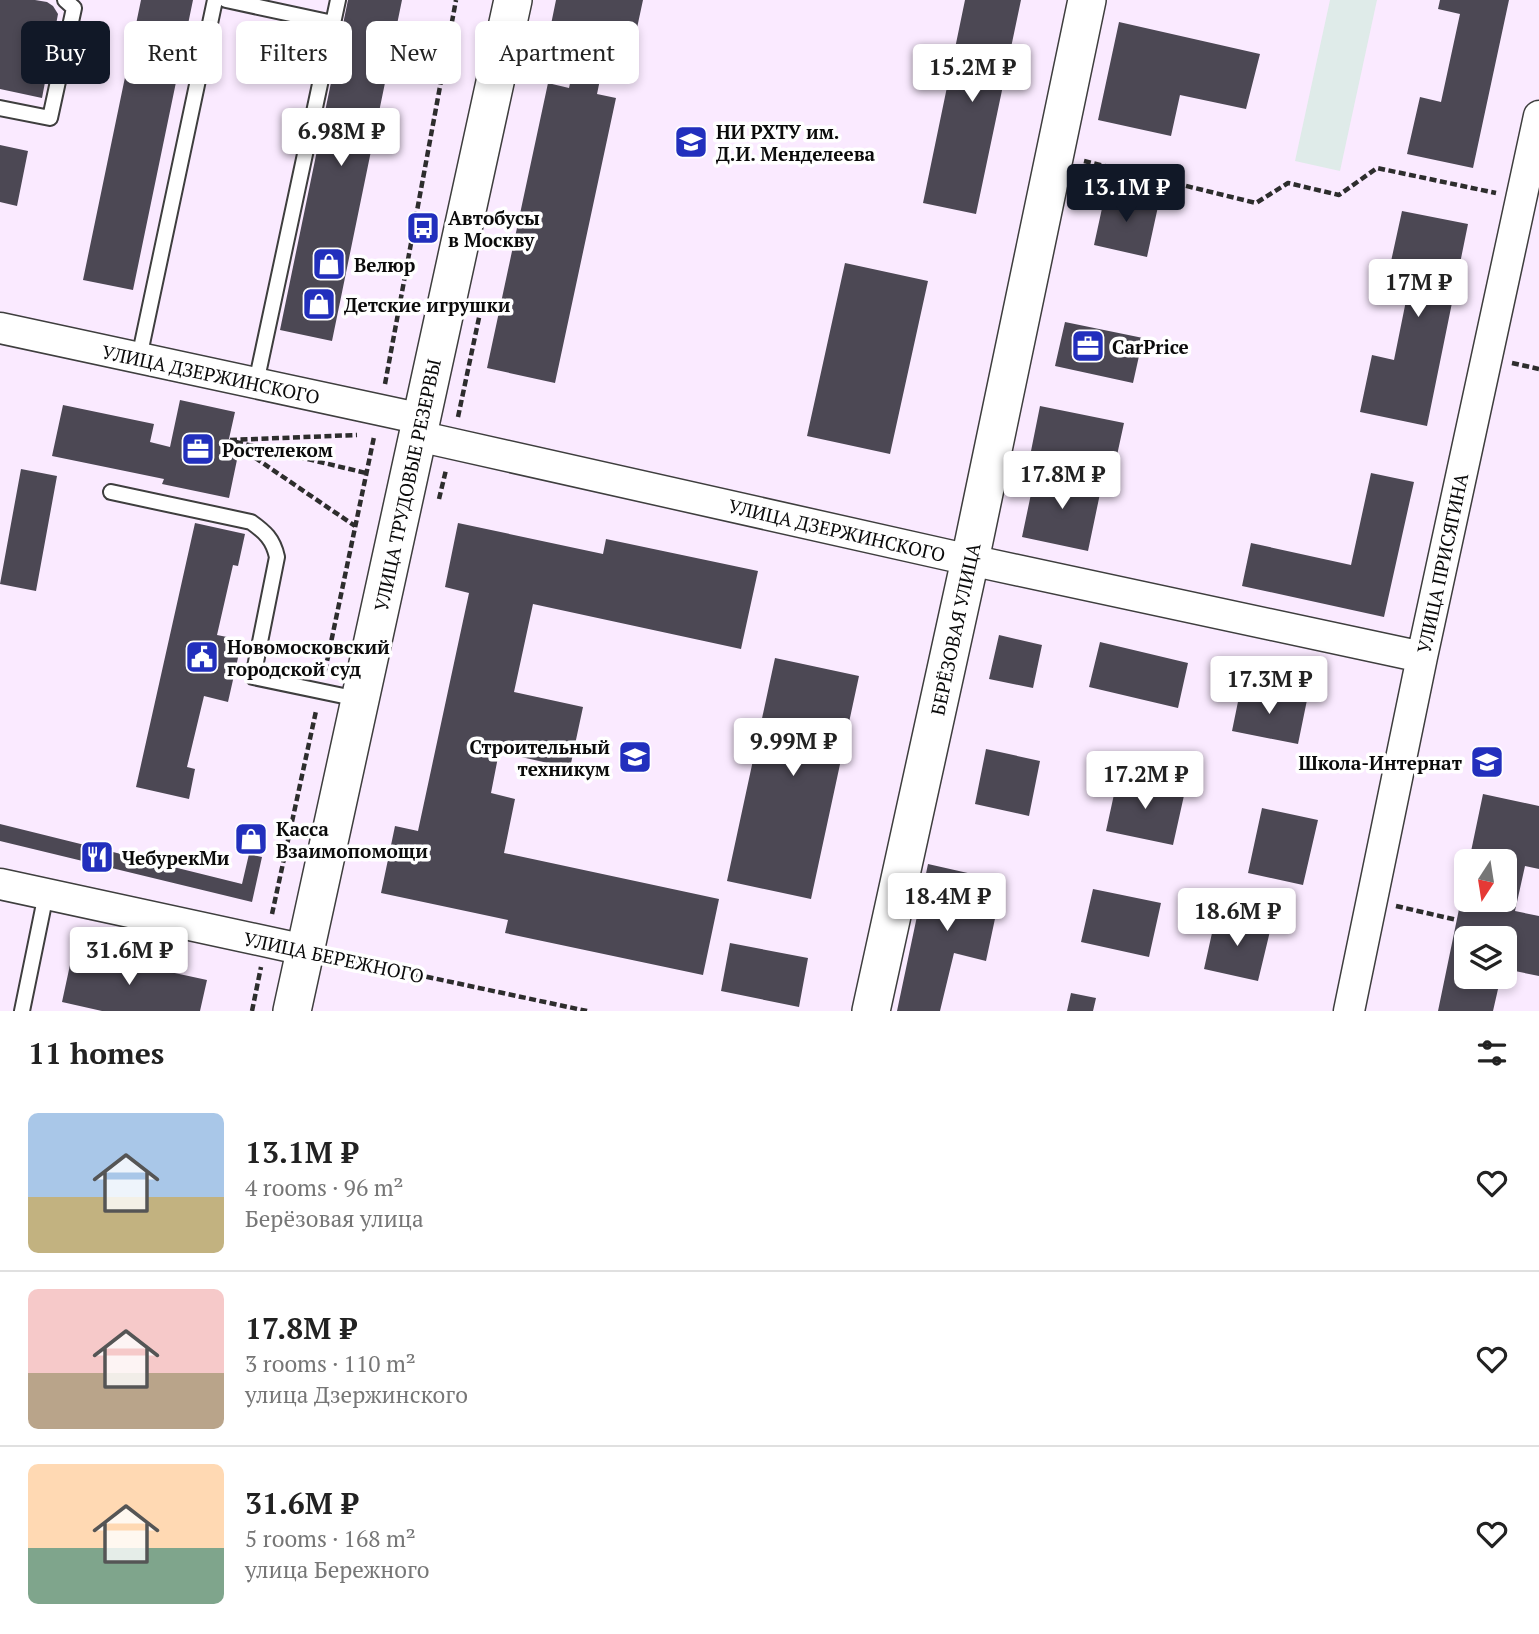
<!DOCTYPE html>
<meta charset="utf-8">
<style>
:root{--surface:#fff;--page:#f6f6f6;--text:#222;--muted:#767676;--line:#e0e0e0;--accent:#111827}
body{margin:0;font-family:"PT Serif",serif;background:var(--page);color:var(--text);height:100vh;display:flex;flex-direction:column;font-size:26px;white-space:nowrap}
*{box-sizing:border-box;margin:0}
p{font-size:23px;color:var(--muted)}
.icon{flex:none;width:38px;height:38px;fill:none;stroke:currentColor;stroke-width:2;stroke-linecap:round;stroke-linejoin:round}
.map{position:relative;height:1011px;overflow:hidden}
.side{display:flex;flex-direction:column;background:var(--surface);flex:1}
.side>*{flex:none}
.guide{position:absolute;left:21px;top:21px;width:700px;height:63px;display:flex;gap:14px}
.needle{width:46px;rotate:192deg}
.buttons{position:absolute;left:1454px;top:849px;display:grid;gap:14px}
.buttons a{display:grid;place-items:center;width:63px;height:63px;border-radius:10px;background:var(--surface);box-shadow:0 4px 10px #0003;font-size:35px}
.price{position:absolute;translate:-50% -60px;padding:0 16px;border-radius:7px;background:#fff;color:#222;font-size:23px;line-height:46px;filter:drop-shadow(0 2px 4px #0008)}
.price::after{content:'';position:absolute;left:50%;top:42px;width:21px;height:16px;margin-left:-10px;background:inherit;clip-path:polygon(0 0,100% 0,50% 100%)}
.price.active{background:var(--accent);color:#fff}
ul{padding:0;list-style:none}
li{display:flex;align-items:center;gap:21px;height:175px;padding:0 28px}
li+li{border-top:2px solid var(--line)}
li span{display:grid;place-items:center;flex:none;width:196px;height:140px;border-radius:10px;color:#555}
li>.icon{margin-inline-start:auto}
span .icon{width:84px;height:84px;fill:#fffc;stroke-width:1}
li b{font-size:30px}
h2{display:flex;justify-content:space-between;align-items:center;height:84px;padding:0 28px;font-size:30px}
.chip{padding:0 24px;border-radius:10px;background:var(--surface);box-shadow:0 4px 10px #0003;font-size:24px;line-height:63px}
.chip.active{background:var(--accent);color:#fff}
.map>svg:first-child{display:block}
.industrial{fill:#dfebe9}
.building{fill:#4c4854}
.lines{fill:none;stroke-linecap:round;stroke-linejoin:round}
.service-casing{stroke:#3e3e3e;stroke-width:18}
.minor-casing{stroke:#3e3e3e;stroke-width:33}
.tertiary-casing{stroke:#3e3e3e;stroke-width:40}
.path{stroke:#2d2d2d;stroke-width:4.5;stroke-dasharray:7 3.5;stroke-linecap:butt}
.service{stroke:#fff;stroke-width:14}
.minor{stroke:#fff;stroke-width:30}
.tertiary{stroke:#fff;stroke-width:37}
.labels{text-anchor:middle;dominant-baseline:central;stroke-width:7;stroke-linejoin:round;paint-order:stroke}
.poi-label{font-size:19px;font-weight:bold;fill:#0b0b0b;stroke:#fff;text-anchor:start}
.street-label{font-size:19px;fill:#0b0b0b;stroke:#fff}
</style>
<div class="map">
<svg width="1539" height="1011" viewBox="0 0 1539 1011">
<rect width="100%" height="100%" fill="#faeaff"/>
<path class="industrial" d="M1330,0H1377L1340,171L1295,161Z"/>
<path class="building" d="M0,0H35L47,2L53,6L58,14L42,98L0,89Z
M141,0H193L133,290L83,280Z
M348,0H402L332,341L280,330Z
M556,0H643L631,56L606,51L597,94L616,98L555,383L487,368L548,83L569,88L578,45L548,39Z
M965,0H1021L976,214L923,203Z
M1440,0H1509L1473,168L1407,154L1420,97L1441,102L1460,14L1438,9Z
M1119,22L1260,54L1246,109L1180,95L1171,136L1098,120Z
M0,145L28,151L17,206L0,202Z
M1106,190L1159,202L1147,257L1094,245Z
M1402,211L1468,224L1427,426L1360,412L1372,355L1394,360L1412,271L1390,266Z
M845,263L928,281L890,454L807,436Z
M1065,322L1143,338L1133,383L1055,366Z
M180,400L235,412L226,452L238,455L229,498L162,484L164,479L52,456L63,405L154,424L150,442L170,447Z
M1040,406L1124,423L1114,469L1031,451Z
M21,469L57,476L36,591L0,584Z
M1036,470L1102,484L1088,551L1022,537Z
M1371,473L1414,482L1384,617L1242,586L1251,543L1351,565Z
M195,523L245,534L238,566L233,565L217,635L242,640L228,702L204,696L187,767L195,769L189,799L136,787Z
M458,523L603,554L606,539L758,571L741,649L533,604L514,692L583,707L570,768L499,752L491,793L515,799L504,853L719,899L703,975L505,933L508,920L381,893L395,826L418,831L469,593L445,587Z
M999,635L1042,645L1033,688L989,679Z
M1100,642L1188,663L1178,708L1089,687Z
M775,658L859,676L811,899L727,881Z
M1241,687L1307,700L1298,744L1232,731Z
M986,749L1040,761L1029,816L975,804Z
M1118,776L1185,791L1173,845L1106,831Z
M1483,794L1539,806V869L1525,866L1515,911L1539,916V976L1505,969V938H1466V976H1501L1493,1011H1438L1465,880L1466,900H1505V861H1469Z
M1262,808L1318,820L1303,885L1248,873Z
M0,824L242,884L249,854L262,857L252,902L0,841Z
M928,864L1003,881L986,961L954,953L940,1011H897Z
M1093,889L1161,903L1149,957L1081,942Z
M1216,915L1271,927L1258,981L1204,969Z
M730,943L808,958L799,1007L721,991Z
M73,951L207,980L200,1011H102L62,1002Z
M1071,993L1096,998L1093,1011H1067Z"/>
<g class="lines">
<defs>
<path id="service" d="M226,0L333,23
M0,108L50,118L74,8L65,0
M139,358L215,0
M256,383L338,0
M111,492L251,522C265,532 273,539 277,557L253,677L358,699
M22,1011L46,894"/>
<path id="minor" d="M0,328L422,419
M418,436L970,560L1422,657
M0,884L305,950
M1349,1011L1422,657L1539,116"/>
<path id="tertiary" d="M292,1011L513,0
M871,1011L970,560L1087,0"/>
</defs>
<use href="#service" class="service-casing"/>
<use href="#minor" class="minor-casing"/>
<use href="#tertiary" class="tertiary-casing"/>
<path class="path" d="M1084,161L1256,203L1288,183L1339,195L1377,168L1496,193
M1512,363L1539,369
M385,384L456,0
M458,417L480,313
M229,440L355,526
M230,440L357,435
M236,442L366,473
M439,499L446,470
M325,671L374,437
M1396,906L1457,920
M272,914L316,711
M334,957L587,1011
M252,1011L261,967"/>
<use href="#service" class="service"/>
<use href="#minor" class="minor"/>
<use href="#tertiary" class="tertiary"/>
</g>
<defs>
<symbol id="university-square" viewBox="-11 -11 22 22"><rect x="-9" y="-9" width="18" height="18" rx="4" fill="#222fbd" stroke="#fff"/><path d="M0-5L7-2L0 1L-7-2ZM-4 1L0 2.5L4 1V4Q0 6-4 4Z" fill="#fff"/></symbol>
<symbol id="bus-square" viewBox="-11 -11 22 22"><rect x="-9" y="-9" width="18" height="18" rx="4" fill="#222fbd" stroke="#fff"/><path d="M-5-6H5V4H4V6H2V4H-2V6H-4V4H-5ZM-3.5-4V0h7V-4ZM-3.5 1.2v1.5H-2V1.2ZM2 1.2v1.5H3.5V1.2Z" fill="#fff"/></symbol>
<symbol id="shop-square" viewBox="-11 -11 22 22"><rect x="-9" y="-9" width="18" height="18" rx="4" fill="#222fbd" stroke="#fff"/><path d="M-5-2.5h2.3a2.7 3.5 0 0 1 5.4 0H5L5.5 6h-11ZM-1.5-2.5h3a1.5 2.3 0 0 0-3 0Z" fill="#fff"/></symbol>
<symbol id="office-square" viewBox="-11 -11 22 22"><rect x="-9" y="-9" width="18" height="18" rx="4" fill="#222fbd" stroke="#fff"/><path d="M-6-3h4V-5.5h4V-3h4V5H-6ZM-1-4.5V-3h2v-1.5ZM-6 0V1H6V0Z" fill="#fff"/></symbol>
<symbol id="civic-square" viewBox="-11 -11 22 22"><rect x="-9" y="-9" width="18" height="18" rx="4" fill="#222fbd" stroke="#fff"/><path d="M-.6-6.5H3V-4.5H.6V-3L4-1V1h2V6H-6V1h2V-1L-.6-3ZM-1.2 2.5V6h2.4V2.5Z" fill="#fff"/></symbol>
<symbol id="school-square" viewBox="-11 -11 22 22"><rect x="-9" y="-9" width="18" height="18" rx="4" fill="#222fbd" stroke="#fff"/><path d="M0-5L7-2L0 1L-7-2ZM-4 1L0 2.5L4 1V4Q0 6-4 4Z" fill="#fff"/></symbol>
<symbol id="restaurant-square" viewBox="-11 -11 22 22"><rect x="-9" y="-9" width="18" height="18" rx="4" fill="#222fbd" stroke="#fff"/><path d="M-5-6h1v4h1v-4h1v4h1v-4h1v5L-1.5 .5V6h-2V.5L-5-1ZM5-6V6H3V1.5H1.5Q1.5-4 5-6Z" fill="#fff"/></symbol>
</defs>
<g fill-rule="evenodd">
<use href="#university-square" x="672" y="123" width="38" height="38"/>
<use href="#bus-square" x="404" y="209" width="38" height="38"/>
<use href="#shop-square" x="310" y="245" width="38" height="38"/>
<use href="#shop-square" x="300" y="285" width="38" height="38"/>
<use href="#office-square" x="1069" y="327" width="38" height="38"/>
<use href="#office-square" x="179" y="430" width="38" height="38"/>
<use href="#civic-square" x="183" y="638" width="38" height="38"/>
<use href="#university-square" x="616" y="738" width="38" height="38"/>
<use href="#school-square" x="1468" y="743" width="38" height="38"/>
<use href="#shop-square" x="232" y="820" width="38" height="38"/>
<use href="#restaurant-square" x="78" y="838" width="38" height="38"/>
</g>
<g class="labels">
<g class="poi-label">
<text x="716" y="131">НИ РХТУ им.<tspan x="716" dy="22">Д.И. Менделеева</tspan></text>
<text x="448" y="217">Автобусы<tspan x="448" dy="22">в Москву</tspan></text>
<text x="354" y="264">Велюр</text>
<text x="344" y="304">Детские игрушки</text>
<text x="1112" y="346">CarPrice</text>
<text x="222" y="449">Ростелеком</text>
<text x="227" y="646">Новомосковский<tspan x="227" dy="22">городской суд</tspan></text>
<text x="610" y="746" text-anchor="end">Строительный<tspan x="610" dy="22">техникум</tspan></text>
<text x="1462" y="762" text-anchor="end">Школа-Интернат</text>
<text x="276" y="828">Касса<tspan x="276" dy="22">Взаимопомощи</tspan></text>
<text x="122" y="857">ЧебурекМи</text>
</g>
<g class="street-label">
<text transform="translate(211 374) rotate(12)">УЛИЦА ДЗЕРЖИНСКОГО</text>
<text transform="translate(407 485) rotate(-78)">УЛИЦА ТРУДОВЫЕ РЕЗЕРВЫ</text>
<text transform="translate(837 530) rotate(13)">УЛИЦА ДЗЕРЖИНСКОГО</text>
<text transform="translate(1442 563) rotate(-78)">УЛИЦА ПРИСЯГИНА</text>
<text transform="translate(955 629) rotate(-78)">БЕРЁЗОВАЯ УЛИЦА</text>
<text transform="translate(334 957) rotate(12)">УЛИЦА БЕРЕЖНОГО</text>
</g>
</g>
</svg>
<div class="buttons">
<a><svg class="needle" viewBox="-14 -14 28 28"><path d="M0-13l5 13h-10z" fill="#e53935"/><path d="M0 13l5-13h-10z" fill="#767676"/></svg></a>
<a><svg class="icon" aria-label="layers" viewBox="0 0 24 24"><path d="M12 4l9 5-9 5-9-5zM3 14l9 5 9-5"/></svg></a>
</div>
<b class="price" style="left:972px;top:104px">15.2M ₽</b>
<b class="price" style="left:341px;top:168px">6.98M ₽</b>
<b class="price active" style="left:1126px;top:224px">13.1M ₽</b>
<b class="price" style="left:1418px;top:319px">17M ₽</b>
<b class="price" style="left:1062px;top:511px">17.8M ₽</b>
<b class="price" style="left:1269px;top:716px">17.3M ₽</b>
<b class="price" style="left:793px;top:778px">9.99M ₽</b>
<b class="price" style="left:1145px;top:811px">17.2M ₽</b>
<b class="price" style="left:947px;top:933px">18.4M ₽</b>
<b class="price" style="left:1237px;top:948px">18.6M ₽</b>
<b class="price" style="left:129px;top:987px">31.6M ₽</b>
<div class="guide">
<a class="chip active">Buy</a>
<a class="chip">Rent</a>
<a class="chip">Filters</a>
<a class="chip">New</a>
<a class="chip">Apartment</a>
</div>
</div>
<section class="side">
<h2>11 homes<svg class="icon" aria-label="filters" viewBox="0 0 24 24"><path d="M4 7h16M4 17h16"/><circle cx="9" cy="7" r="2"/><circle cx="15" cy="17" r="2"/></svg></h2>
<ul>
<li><span style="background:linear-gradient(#a9c7e8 60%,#c2b280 0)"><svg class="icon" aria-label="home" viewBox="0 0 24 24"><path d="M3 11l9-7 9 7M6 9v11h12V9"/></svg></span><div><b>13.1M ₽</b><p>4 rooms · 96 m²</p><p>Берёзовая улица</p></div><svg class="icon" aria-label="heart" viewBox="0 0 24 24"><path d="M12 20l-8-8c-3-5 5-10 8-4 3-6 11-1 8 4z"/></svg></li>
<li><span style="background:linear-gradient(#f6c9c9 60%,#b9a48a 0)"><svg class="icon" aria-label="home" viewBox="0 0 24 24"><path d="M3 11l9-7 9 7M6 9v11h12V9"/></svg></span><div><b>17.8M ₽</b><p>3 rooms · 110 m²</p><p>улица Дзержинского</p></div><svg class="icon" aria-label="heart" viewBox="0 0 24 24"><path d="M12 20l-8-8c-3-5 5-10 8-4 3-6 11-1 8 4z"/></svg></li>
<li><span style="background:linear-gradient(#ffd9b3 60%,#7fa58c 0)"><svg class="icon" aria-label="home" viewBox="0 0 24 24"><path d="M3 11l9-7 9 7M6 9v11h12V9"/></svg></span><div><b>31.6M ₽</b><p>5 rooms · 168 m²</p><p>улица Бережного</p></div><svg class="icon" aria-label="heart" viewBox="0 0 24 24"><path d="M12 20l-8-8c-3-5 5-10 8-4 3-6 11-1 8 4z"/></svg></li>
</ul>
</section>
